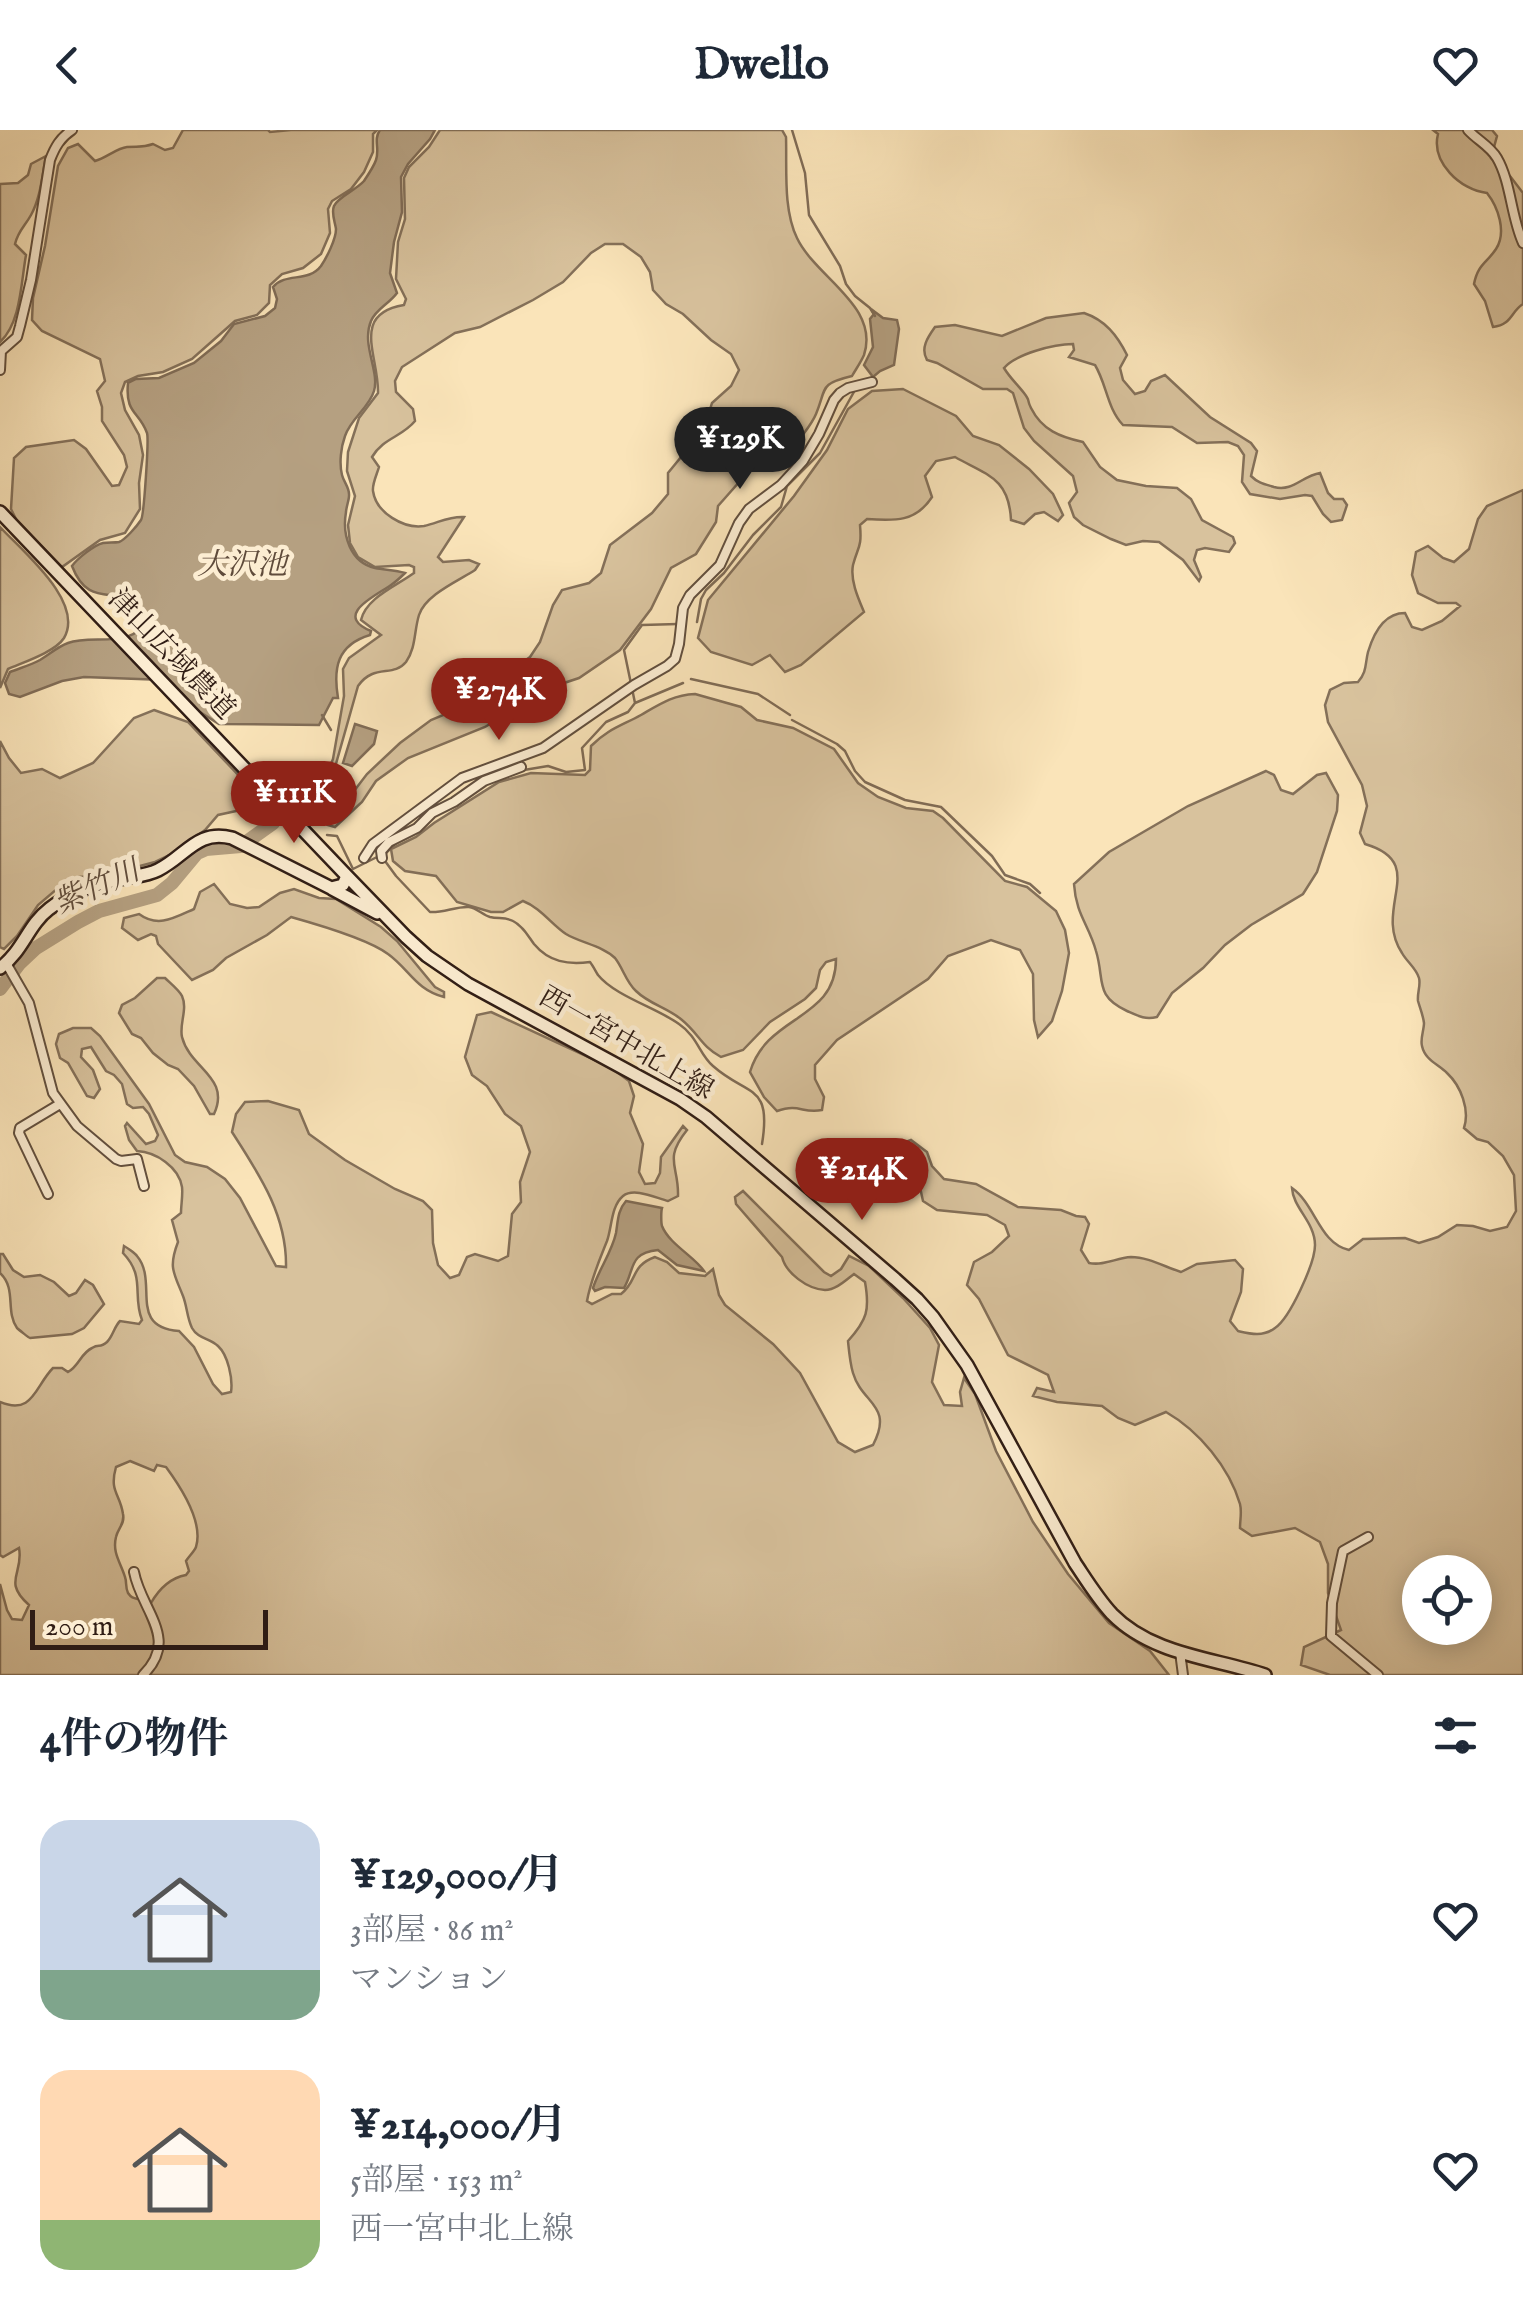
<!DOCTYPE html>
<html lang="ja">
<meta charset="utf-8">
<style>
:root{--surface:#fff;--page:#f6f6f7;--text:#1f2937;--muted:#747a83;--accent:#8f2418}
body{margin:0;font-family:"IM FELL English","Noto Serif JP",serif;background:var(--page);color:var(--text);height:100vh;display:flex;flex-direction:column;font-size:38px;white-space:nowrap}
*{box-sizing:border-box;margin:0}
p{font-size:32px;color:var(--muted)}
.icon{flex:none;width:55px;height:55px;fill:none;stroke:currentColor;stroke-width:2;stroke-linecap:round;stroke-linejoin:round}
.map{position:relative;height:1545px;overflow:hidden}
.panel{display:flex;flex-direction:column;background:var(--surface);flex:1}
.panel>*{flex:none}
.buttons{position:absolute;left:1402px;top:1425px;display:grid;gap:20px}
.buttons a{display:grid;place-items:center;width:90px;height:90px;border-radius:50%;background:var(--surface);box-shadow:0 5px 25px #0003;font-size:50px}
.scale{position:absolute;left:30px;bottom:25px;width:238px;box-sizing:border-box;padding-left:10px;border:5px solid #301d15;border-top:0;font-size:28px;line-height:35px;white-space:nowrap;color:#301d15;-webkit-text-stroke:8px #fcedd2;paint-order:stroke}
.price{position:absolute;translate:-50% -85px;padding:0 22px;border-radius:35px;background:var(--accent);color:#fff;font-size:32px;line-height:65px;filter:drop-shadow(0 2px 5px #0008)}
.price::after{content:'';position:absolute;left:50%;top:60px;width:30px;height:22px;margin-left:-15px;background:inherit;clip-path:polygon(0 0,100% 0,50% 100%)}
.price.active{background:#222;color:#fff}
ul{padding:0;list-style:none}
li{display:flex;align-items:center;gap:30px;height:250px;padding:0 40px}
li span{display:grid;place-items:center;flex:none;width:280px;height:200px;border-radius:30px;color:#555}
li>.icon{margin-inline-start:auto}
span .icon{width:120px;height:120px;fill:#fffc;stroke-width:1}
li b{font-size:42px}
h2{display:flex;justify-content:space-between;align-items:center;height:120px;padding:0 40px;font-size:42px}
header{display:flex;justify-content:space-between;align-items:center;height:130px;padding:0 40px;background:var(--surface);font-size:45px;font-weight:700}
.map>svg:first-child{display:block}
.green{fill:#d8c29d;stroke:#847059;stroke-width:2.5;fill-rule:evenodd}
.water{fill:#b5a081;stroke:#806c56;stroke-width:2.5}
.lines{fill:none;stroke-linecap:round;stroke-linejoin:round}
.stream{stroke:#806c56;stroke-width:2.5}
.river{stroke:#b5a081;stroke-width:14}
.street-casing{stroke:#624f3e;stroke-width:12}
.secondary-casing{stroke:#301d15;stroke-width:16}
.street{stroke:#fcedd2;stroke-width:8}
.secondary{stroke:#fcedd2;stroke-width:11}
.labels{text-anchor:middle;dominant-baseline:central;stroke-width:9;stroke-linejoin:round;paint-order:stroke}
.street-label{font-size:28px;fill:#301d15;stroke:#fcedd2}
.water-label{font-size:30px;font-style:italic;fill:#5f4b3b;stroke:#fcedd2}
</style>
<header><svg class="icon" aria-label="back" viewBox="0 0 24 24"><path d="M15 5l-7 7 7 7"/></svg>Dwello<svg class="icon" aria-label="heart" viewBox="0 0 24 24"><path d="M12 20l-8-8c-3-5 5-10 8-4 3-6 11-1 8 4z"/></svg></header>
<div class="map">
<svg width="1523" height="1545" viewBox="0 0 1523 1545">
<rect width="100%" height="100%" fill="#fae4b9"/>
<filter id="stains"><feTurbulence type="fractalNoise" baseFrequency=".002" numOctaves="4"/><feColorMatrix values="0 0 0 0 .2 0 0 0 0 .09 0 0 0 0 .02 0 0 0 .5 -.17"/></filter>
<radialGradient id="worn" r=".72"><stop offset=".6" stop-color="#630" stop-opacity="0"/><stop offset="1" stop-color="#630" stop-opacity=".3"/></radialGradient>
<path class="green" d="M183,0H268L270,2L291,0H377L373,4V22L364,42L351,59L332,71L328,79L330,103L321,124L303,138L282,144L270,155L269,173L257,185L235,191L192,229L163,242L138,246L125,252L121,263L125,280L139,305L143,325L139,353L140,379L125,403L100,410L62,437L17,391L11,379L14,328L26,317L74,310L86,319L112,356L119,355L127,337L124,325L102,291V277L97,261L105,251L100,229L42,201L32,190L33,168L45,116L58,36L68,18L78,14L95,31C106,28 117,18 127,17C138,16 142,18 153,14L165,20L173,18Z
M440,0H782L786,7C787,39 783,79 797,108C816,148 880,176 864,225C861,232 856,239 852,246C819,254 827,257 816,284C812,294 803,304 797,313L778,316L747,336L740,351L718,376L716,392L696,424L671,438L651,479L620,520L579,548L552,557L485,597L408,628L376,651L362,672L335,697L328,695L367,644L400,613L431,590L453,581L530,527L540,512L553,475L562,460L589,453L601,443L610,415L652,383L668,364V343L704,299L712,273L731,256L739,240L731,224L711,210L683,184L666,174L653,160L650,142L641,127L623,114H605L591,123L563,152L533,170L480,197L455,203L402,237L395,251L396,262L413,279L415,291C402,307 383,308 372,327L379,337C377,344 372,354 373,361C376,383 404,399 424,396C438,393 449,386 464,387L438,427L443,432L469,430L479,434L475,440C458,451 425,465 419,485C414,501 416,518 406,532C393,548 374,533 358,556L328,662L322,668L313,663L329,639L333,629L344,566L343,539L349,528L381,505L361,490C366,468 396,456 414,443V437L409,435L375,437L358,427L350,413L348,395L355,366L347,341L348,322L359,288L378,263C379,226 350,184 404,175L406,169L396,149L398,112L405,89L404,48L409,37L429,17Z
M1433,0H1492L1497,6L1491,28L1510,46L1523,63V174C1511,181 1512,195 1493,197L1485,171L1474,154C1478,134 1486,134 1496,119C1507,102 1498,77 1487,63C1460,60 1431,32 1438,4Z
M46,26C42,45 41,67 31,85C25,96 18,101 15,114L26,125C21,152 21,193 0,212V54L18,53L28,45L31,34Z
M1084,183C1105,190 1117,205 1127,225L1120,238L1123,250L1135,264L1145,261L1151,251L1165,245L1210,287L1251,313L1257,321L1251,346C1258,353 1264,354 1274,357C1293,362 1302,346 1320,343L1328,363L1334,369H1343L1347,375L1342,390L1331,392L1323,384L1312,366L1305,365L1280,369L1250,364L1242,352L1244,325L1238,316L1228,312L1197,313L1172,297L1123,295C1107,278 1107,255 1095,235L1069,227L1074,220L1073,214C1054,214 1016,224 1004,238C1010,248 1017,254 1024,263C1031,272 1026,268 1031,278C1042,300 1060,307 1083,312L1100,337L1117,350L1146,356L1177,358L1191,369L1202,390L1233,407L1235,413L1229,422L1205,418L1197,420L1194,430L1201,447L1199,451L1183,430L1159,412L1143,411L1126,415L1111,409L1083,395L1074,387L1069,373L1077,362L1073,346L1034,311L1024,298L1013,263L1007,259H983L937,233L927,230C920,218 928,207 935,197L955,195L1002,206L1046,188Z
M903,259L956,286L973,306L999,315L1029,339L1053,364L1063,385L1058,391L1044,382L1035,384L1024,394L1011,390C1009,348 987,345 955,327L936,331L925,346L932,367C916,392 895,391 867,389L860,395C862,418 858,416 853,435C850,450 858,468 864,482L801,535L785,542L770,525L752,535L711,522L698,508L708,470L794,366L827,320L848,279L872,261Z
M1523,360V1545H1330L1301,1535L1304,1517L1341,1500L1328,1463V1434L1320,1412L1295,1398L1252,1406L1240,1398C1240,1390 1242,1382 1240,1374C1229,1337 1199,1301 1166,1282L1135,1295L1118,1288L1102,1276L1057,1272L1033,1266L1037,1258L1054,1262L1048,1245L1008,1225L979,1169L967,1155L974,1132L992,1122L1009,1106L1005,1095L987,1085L937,1080L923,1071L916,1039L897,1024L898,1015L911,1010L927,1022L932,1036L944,1049L976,1054L1018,1077L1061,1080L1076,1086L1085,1087L1089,1094L1081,1120L1089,1133C1104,1136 1116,1128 1131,1127C1148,1127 1165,1137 1181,1142L1197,1134L1235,1130L1243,1139L1241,1162L1230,1191L1238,1201C1251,1204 1263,1207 1275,1198C1290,1188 1315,1133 1315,1115C1315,1092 1293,1078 1292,1058C1316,1075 1319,1113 1349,1120L1363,1109L1405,1108L1419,1113L1438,1107L1457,1095L1473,1096L1490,1101L1507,1097L1516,1081L1514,1045L1503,1026L1488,1012L1477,1009L1464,998C1470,980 1461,956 1447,943C1438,934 1425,930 1422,916C1420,909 1424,900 1424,893C1423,885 1420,878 1418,871C1417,863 1421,855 1419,848C1416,838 1407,832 1402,823C1372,778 1430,733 1365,714L1360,703L1367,676L1362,655L1328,592L1325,575L1330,560L1344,553L1358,552C1367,542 1365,534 1368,522C1374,502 1384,483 1405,483L1412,497L1422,500L1442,491L1460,476L1456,473H1438L1418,463L1412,445L1416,422L1428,416L1443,428L1454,432L1469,419L1478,389L1487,376ZM1420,1442H1475V1498H1420Z
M0,397C22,421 85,472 64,508C55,522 24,532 8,539L0,558Z
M695,564L741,577L757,590L793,598L834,619L858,653L878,667L906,678L933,681L943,688L1005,751L1027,757L1056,781L1065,800L1069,823L1062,861L1052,891L1038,907L1034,890L1033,844L1020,820L991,810L948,826L928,849L837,910L815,935V949L824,967L822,980C802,984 800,973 777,981L764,967L750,942C767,884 836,891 836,829L826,832L820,840L816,858L805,869L770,892L743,920L721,927C701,916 699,904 682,890C668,878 649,874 636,861C626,852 623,838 615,828C603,816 581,813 566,804C551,794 541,778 523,771L503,782H491L457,772L436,746L405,741L393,731L391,719L416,707L434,693L499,652L531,643L585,645L590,640L591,616C608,599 621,596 641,585C660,574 673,565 695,564Z
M154,580L188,592L261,669L255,677L218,685L205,700L174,723L155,732L102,746L78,747L58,758L38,775L17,806L4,819L0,817V611L9,628L21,643L42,639L60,648L93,633L134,588Z
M1266,641L1274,645L1281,660L1293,664L1317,645L1326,643L1338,665L1337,681L1317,742L1303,764L1251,795L1225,815L1203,838L1172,863L1157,887C1145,890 1138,886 1127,881C1094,866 1105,850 1096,821C1089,795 1076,785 1074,754L1109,722L1188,676Z
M214,754L230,774L247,778L259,777L280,763L294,759L319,768L336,769L381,797L397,811L435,857L444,862V867C416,860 409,839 388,824C368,809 316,794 291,787L267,805L226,828L213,840L192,850L158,814L156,806L151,804L138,810L122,798L124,788L139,784C158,798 174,788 194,779L200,762Z
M157,848H165C170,853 179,860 182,866C188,879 179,894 182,907C190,939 231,947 214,984H210L194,956L178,939L168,935L153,923L141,908L132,904L119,883L122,875L135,868Z
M491,882L610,937L629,951L634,966L630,983L643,1014L639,1042L645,1054L655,1053L660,1043L661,1027L683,996L687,1000C663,1030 679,1035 678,1066L668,1071C656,1068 634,1057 623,1066C611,1076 612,1097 607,1111C599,1131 591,1149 587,1171L592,1174L612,1164H621C638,1151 630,1136 655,1127L667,1132L679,1143L705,1146L713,1139L719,1165L725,1175L773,1214L800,1243L838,1312L855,1322L873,1315C894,1275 862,1274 853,1243C850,1233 849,1221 848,1211C867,1190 870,1180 865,1152L854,1144C846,1150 836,1160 825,1160C807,1159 786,1143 782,1127L736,1074L735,1067L743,1061L824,1142L831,1146L841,1139L849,1126L869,1136L903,1168L930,1198L939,1215L932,1252L944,1275L962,1276L960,1262L964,1248L975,1264L996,1321L1033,1392L1068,1444L1109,1493L1150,1521L1169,1545H0V1454L7,1480L12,1489L22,1490L29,1475C2,1451 24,1444 19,1418L3,1427L0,1425V1272C33,1286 35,1256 53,1238H62L68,1242C79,1236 81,1223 92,1218C100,1213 99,1219 107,1212C113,1206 114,1197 120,1191L139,1194L142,1190C132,1165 146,1147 123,1123L124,1116C126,1117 135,1123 137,1126C159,1152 127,1197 179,1201L194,1217L213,1254L222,1264L231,1262C233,1249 228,1225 218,1216C210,1208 198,1209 192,1198C187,1188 187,1176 183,1166C174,1143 168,1138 178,1112L172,1090L181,1083C181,1075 183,1065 182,1057C179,1037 156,1022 137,1021L129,1010L125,996L127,993L146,1014L155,1011L158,1005L149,984L143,977L133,978L127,974L122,954L114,945L106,941L91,917L82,919L81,927L93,940L100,959L94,968L87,966L68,933L60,928L56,914L59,904L73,898H91L100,906L149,974L175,1025L185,1032L207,1037L225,1049L240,1068L276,1136L286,1137C287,1085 259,1044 232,1002L236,984L245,972L268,971L299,980L309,1004L345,1030L395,1059L423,1071L432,1080L433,1113L438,1135L450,1148L459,1145L467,1127L475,1124L498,1131L508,1126L512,1084L521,1072L520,1052L530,1022L521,996L505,984L487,956L472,945L465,927L477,885ZM130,1331L154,1341L157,1335L166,1337C180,1356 204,1391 196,1417C194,1422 189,1426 186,1431L189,1441L186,1445C170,1448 159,1459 151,1473L143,1475L142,1470C135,1468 132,1469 128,1463C125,1457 127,1452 125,1447C121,1433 112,1423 116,1407C118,1398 125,1394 123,1384C120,1363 109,1362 116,1337Z
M0,1124H3L13,1140L24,1147L40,1145L54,1152L69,1166L76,1163L85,1150L93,1155L104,1174L84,1198L72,1204L30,1208C29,1208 18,1199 17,1198C5,1181 17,1159 0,1143Z"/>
<path class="water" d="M380,0H435L430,9L408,34L401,47L402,82L394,112L390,143L397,163C389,174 376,179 371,191C361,215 380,241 374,261C369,278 351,288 345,306C341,317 339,333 342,345C344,353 350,358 349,366C349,370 346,378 346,382C342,405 350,432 375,438C385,440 395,440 405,443C403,445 394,453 391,455C377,465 332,485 371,501L370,505C337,515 333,538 338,568H333L319,595L219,594L192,577L165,550L84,547L62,551L20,567L9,564L5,553L10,542C20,538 31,535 40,530C50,524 57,517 68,513C93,504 135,520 147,488C125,446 91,486 72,436C77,429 94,415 103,413C108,412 114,413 119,412C125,410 137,396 141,390C144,386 149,309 147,303C139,281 125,284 128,253L136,249L159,248L194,233L221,211L234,194L265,186L275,178L277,169L273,157C286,142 308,153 321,136C327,127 336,109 336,99C335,92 331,83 334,76C338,67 356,60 364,51C368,45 374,36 376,30C380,18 373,10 380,0Z
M871,179L883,188L897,190L899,199L894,235L880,241L873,247L864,235L873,217L870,189L874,184Z
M355,594L377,601L374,614L352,636L343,633Z
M626,1071L662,1078C661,1081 661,1093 662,1096C669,1114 695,1127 704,1141L677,1135L658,1120C628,1123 635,1140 624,1158L605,1157L595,1161L593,1158C599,1139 612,1122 616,1103C618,1090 618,1080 626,1071Z"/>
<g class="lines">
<path class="stream" d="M792,0L805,43L809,85L840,136L846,154L855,166L870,178L875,186
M697,492L701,469L706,460L724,443L753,405L781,377L787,356L820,323L855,260
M691,549L758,564L790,585
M635,573L624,520L642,495L678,494
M322,585L331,600
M792,590L837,614L845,621L855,641L865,652L905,670L941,677L992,726L1005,745L1030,754L1040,763
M518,641L548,636L566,642L585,640L582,618L606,592L628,582L635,573L683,553
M327,705L337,706L353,739L377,727
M404,709L419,701
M385,724L397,712
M385,731L396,746L430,782C443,783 457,776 469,777C477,778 483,785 490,787C498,789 506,787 513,791C523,796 528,806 534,814C549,832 568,835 590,832C593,836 595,840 598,845C615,866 657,878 679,894C698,907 699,924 713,936C748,967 772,953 762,1014"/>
<path class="river" d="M0,859L19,834L36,818L78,792L99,781L157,765L172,753L197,723L206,719L241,716L273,693"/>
<defs>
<path id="street" d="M1468,0C1477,10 1490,16 1497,28C1511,52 1511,87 1523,113
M0,222L17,207L20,196L31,150L50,30C55,17 60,8 72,0
M0,240L1,221
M364,728L373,714L462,648L543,618L634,555L667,536L675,529L679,514L683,478L690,465L720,435L739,393L749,379L781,355L803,331L819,304L834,270L840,263L848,258L872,252
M382,728L381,721L389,712L417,698L432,683L454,672L484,651L521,637
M6,833L29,873L53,963L77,996L116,1029L121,1031L137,1029L144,1056
M48,1064L19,1003L20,998L60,974
M1368,1407L1343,1421L1332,1473L1331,1506L1378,1545
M134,1442C141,1480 180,1509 143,1545
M1180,1522L1183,1545"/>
<path id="secondary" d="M0,382L347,746L406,807L427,826L468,854L680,969L706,987L895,1149L917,1169L933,1187L967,1235L1075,1433C1087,1451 1098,1469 1112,1484C1152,1525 1214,1528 1265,1545
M332,759L377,783
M0,838C23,821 28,795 49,779C69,763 95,754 120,749C133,746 146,746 158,740C186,726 197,699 232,708L331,758L343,755L347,746"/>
</defs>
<use href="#street" class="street-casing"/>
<use href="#secondary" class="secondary-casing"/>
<use href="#street" class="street"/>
<use href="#secondary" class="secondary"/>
</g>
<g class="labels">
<g class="street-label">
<text transform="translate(171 525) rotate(46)">津山広域農道</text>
<text transform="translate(626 914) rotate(30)">西一宮中北上線</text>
</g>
<g class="water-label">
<text x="242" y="436">大沢池</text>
<text transform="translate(97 758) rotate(-24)">紫竹川</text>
</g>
</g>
<rect width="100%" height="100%" filter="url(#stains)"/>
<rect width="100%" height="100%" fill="url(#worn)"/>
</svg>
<div class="buttons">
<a><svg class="icon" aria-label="locate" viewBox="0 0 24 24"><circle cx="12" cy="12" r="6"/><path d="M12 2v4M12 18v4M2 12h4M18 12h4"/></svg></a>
</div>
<div class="scale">200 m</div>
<b class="price active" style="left:740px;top:362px">¥129K</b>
<b class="price" style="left:499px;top:613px">¥274K</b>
<b class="price" style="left:294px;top:716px">¥111K</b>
<b class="price" style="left:862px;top:1093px">¥214K</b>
</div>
<section class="panel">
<h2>4件の物件<svg class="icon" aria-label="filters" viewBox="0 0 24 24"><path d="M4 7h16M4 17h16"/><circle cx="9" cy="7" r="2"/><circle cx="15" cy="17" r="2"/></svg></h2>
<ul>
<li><span style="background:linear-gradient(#c9d6e8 75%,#7fa58c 0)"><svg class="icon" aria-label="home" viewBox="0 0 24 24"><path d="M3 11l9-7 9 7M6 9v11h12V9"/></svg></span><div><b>¥129,000/月</b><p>3部屋 · 86 m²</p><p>マンション</p></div><svg class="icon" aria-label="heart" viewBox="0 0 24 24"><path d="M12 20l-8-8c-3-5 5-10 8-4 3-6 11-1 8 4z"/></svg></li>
<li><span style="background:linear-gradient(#ffd9b3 75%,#8fb573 0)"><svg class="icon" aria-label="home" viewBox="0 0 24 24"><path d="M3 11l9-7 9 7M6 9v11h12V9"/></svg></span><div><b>¥214,000/月</b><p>5部屋 · 153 m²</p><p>西一宮中北上線</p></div><svg class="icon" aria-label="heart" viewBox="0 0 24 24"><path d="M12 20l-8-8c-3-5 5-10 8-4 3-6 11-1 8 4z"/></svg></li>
</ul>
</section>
